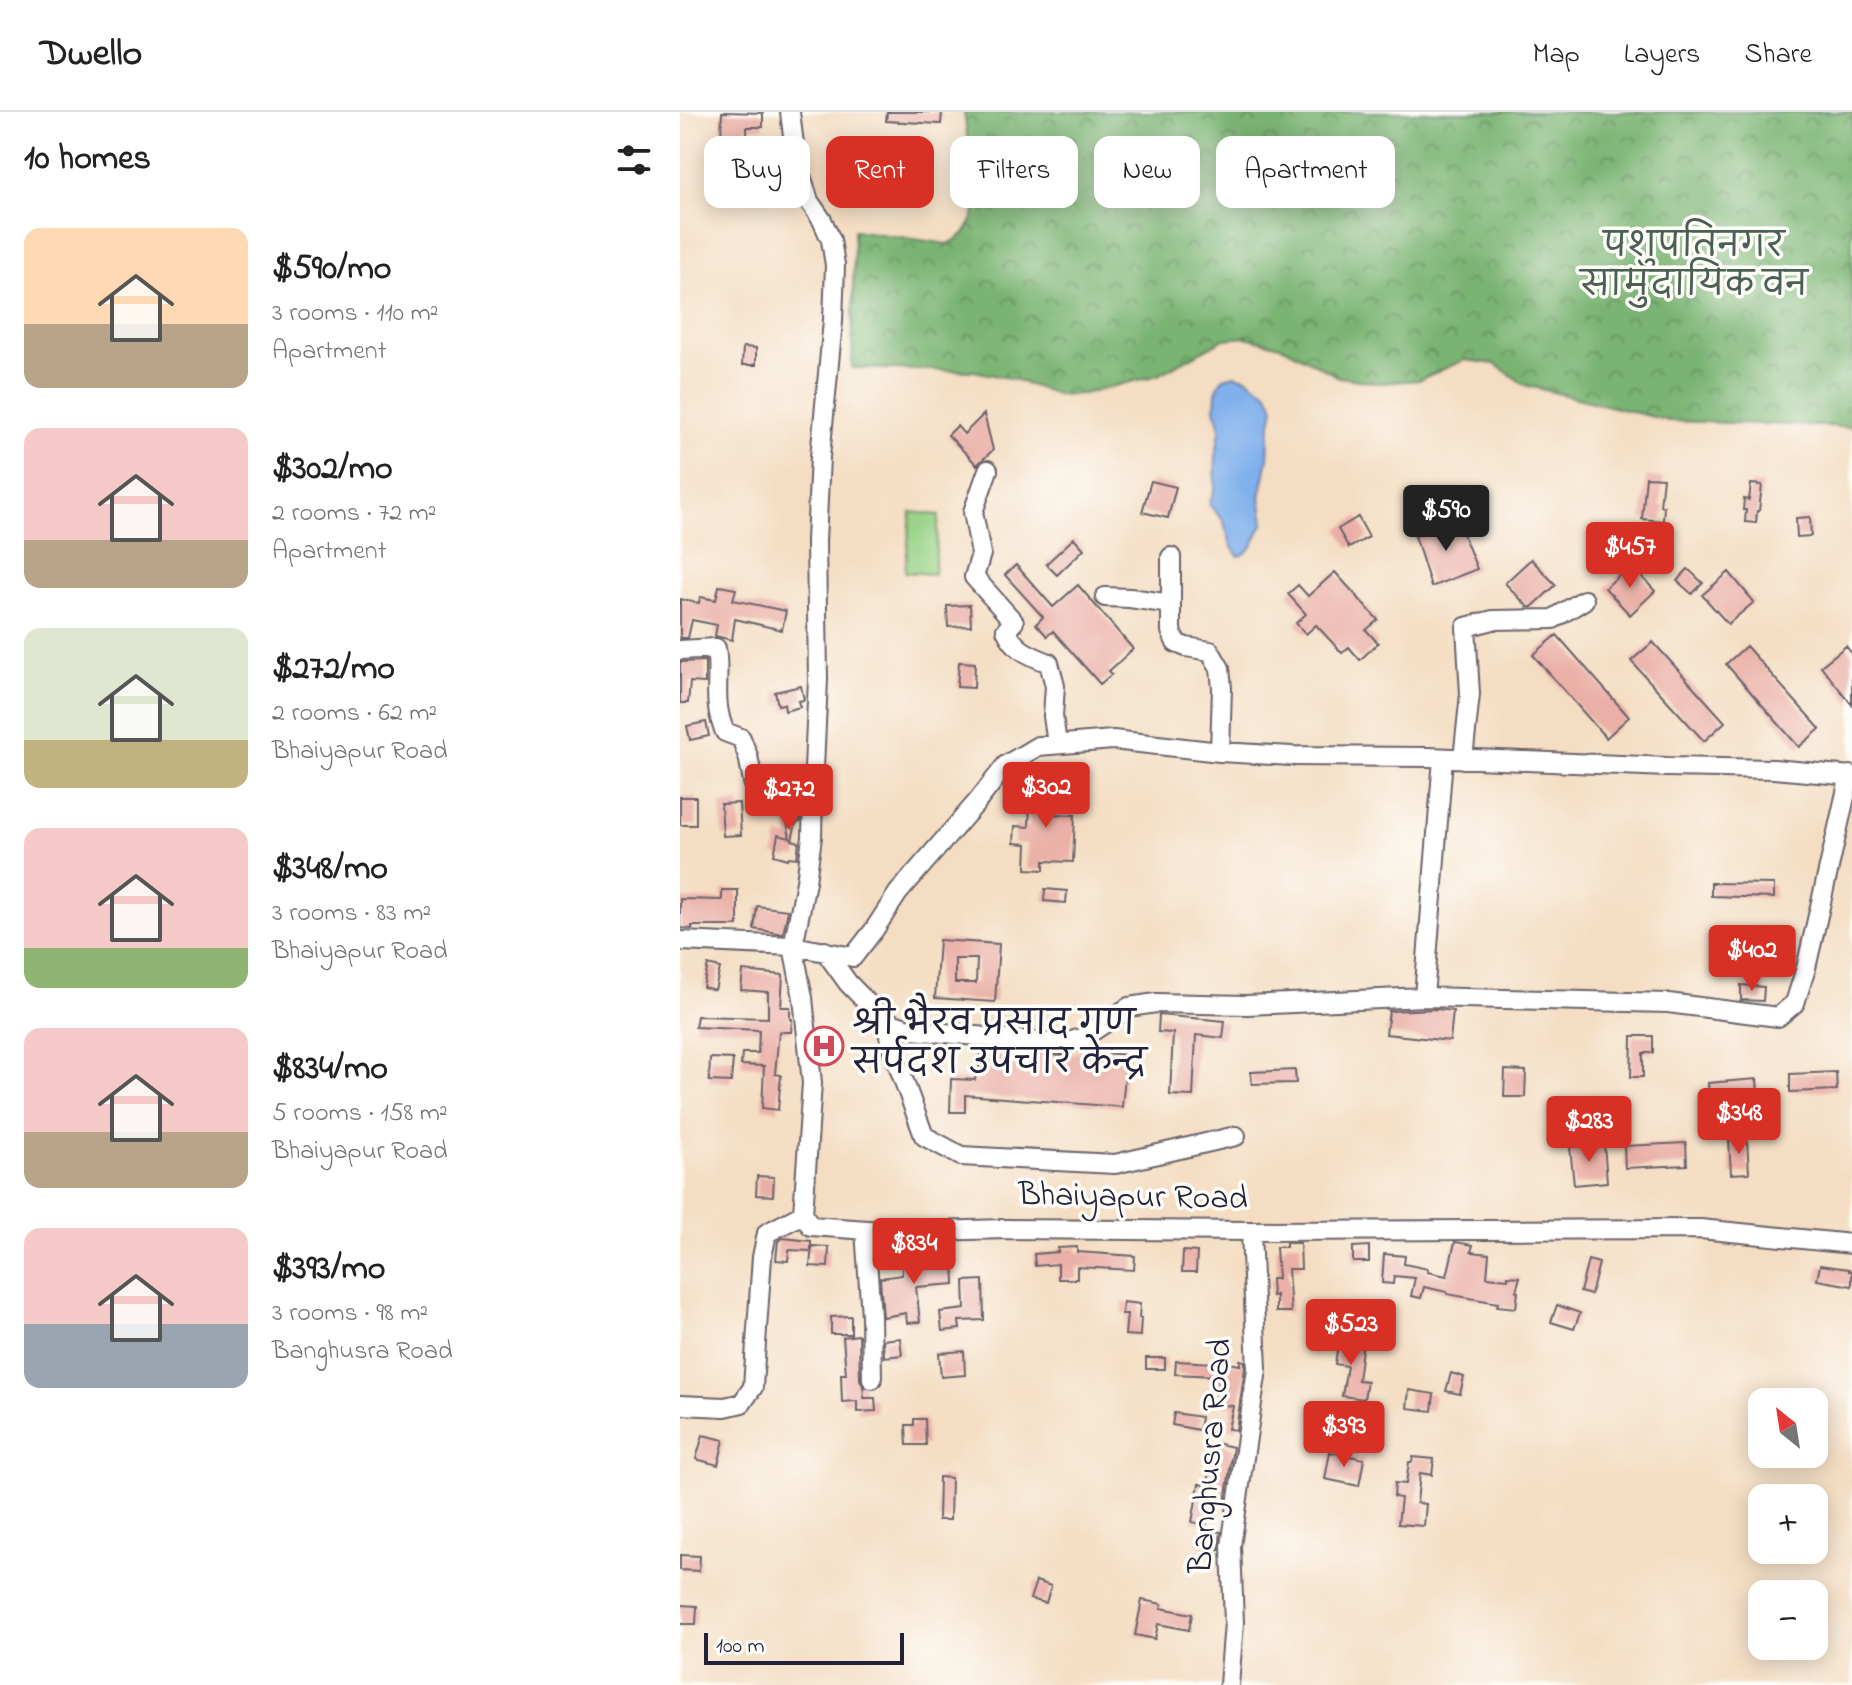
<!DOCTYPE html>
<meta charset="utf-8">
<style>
:root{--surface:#fff;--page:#f6f6f6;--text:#222;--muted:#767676;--line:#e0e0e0;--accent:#d93025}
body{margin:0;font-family:"Indie Flower","Playpen Sans Deva",sans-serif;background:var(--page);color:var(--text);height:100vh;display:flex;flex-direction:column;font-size:30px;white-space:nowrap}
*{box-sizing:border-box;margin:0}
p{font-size:26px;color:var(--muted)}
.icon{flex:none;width:44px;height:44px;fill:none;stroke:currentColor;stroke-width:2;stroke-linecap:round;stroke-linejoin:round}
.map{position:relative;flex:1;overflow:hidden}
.drawer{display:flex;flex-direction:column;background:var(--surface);width:680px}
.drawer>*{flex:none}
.guide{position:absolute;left:24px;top:24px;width:760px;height:72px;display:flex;gap:16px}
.needle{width:52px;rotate:330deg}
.fabs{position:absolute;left:1068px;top:1276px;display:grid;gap:16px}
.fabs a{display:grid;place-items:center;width:80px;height:80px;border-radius:16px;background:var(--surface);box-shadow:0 4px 20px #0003;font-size:40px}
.scale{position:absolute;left:24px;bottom:20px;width:200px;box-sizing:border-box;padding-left:8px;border:4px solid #22223b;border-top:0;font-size:22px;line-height:28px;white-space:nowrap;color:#22223b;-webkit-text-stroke:6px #fdfcf7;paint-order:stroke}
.price{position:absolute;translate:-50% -68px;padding:0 18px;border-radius:8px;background:var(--accent);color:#fff;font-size:26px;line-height:52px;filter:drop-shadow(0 2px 4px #0008)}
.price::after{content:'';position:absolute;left:50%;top:48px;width:24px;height:18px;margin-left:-12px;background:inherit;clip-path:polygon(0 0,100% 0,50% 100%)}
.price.active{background:#222;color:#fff}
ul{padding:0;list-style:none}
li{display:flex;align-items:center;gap:24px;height:200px;padding:0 24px}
li span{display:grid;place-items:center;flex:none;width:224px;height:160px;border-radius:16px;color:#555}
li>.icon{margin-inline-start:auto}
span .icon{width:96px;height:96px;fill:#fffc;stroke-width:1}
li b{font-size:34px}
h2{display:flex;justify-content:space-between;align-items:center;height:96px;padding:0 24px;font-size:34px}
.chip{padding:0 28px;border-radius:16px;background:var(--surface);box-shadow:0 4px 20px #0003;font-size:28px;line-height:72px}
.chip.active{background:var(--accent);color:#fff}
header{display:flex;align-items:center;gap:48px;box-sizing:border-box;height:112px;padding:0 40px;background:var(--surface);border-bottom:2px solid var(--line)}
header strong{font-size:38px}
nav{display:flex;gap:44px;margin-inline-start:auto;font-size:28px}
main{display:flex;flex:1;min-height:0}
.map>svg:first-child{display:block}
.forest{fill:url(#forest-crowns);stroke:#4e6b57;stroke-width:2}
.garden{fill:#98d286;stroke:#5d7a60;stroke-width:2}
.water{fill:#81b1ec;stroke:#526a94;stroke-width:2}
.building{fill:#eaafa6;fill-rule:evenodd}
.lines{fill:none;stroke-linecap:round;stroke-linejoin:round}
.minor-casing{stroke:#6c636a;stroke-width:22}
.minor{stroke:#fff;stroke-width:18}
.labels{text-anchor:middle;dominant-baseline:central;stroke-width:7;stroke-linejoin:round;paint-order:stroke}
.park-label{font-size:34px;fill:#4b6055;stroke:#fdfcf7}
.poi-label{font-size:34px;fill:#22223b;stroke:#fdfcf7;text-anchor:start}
.street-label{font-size:34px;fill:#22223b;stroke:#fdfcf7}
</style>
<header>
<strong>Dwello</strong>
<nav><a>Map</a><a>Layers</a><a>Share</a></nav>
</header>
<main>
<section class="drawer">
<h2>10 homes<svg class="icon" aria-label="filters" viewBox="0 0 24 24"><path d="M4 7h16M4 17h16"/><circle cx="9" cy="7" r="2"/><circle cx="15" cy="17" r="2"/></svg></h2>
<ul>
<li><span style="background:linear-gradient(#ffd9b3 60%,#b9a48a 0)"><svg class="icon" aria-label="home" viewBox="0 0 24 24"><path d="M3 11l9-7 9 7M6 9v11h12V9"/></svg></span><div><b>$590/mo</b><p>3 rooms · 110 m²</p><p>Apartment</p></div></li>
<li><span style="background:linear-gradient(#f6c9c9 70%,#b9a48a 0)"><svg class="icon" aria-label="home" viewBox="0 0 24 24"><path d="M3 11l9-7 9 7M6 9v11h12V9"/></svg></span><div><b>$302/mo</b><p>2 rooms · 72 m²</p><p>Apartment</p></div></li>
<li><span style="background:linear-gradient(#dfe7d0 70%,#c2b280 0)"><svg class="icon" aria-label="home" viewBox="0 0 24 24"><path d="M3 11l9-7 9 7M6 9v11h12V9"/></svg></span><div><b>$272/mo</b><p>2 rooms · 62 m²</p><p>Bhaiyapur Road</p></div></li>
<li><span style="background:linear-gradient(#f6c9c9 75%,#8fb573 0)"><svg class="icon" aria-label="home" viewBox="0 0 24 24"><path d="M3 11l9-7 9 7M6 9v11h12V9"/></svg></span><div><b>$348/mo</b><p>3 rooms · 83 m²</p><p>Bhaiyapur Road</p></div></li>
<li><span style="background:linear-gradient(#f6c9c9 65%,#b9a48a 0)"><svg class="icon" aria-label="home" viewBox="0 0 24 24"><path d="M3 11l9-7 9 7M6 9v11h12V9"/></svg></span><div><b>$834/mo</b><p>5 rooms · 158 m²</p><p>Bhaiyapur Road</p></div></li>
<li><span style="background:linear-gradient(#f6c9c9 60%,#9aa5b1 0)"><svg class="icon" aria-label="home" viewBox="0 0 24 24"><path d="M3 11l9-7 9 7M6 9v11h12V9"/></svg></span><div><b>$393/mo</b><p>3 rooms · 98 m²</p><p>Banghusra Road</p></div></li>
</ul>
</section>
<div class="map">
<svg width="1172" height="1573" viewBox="0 0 1172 1573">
<defs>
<pattern id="forest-crowns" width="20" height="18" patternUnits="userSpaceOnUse" patternTransform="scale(2)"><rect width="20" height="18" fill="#7ab473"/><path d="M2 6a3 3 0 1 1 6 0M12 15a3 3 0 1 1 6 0" fill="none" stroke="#649260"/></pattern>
</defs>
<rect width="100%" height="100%" fill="#fdfcf7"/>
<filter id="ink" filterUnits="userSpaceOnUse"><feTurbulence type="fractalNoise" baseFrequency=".0125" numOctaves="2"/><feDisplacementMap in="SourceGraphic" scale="16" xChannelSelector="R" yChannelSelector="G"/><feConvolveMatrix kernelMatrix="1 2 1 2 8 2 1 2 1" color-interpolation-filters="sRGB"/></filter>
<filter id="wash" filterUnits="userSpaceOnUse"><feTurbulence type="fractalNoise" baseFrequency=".006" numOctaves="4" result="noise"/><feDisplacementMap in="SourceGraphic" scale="32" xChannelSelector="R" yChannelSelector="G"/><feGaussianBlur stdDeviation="1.8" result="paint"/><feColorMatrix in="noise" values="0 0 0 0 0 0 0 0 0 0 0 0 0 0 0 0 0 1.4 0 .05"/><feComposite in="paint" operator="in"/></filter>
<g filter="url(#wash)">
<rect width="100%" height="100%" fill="#f4ddc2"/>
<path class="forest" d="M284,0H1172V315L989,309L845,273L815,252L784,248L739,268L699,271L659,265L604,235L566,225L544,227L478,263L403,282L378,283L333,267L294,259L172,256L174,118L267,132C285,126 293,112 296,94Z"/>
<path class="garden" d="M231,400L259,403L254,462L225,460Z"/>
<path class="water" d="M555,263L566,266L588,281L594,295L589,322L588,347L580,385L584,411C576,422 574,442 558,444L552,435L543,408L529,392L535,377L536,343L540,320L539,308L535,297L536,281L540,270L544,266Z"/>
<g id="blocks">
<path class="building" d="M42,0L83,1V15H67L68,47L37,48L36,27H41Z
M207,0H262L261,12L206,9Z
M63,235L76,236V253H62Z
M304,302L313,338L297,353L268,323L277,314L284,322Z
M966,365L983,366L980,394H984L983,409L962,407Z
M471,369L496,375L488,406L462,400Z
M1071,372L1082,373L1079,399H1077L1076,411L1065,410L1066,398H1063L1064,387L1069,388Z
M678,405L689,425L669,436L658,417Z
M1130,405L1131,424L1117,425L1116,406Z
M783,408L787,421L783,422L797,457L751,475L735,424Z
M394,426L404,437L377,463L366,452Z
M851,447L876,473L852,495H848L825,471Z
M336,453L373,495L398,473L453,537L429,559L432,562L420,572L373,519L367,524L356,512L363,505L325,463Z
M951,453L975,479L950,503L925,476Z
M1008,457L1023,471L1012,482L997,469Z
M655,460L698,508L686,518L698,531L680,548L669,535L662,541L636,513L626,522L616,511L626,502L608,482L618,473L628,484Z
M1049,460L1074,490L1048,512L1022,483Z
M39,474L56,477L53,488L106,499L102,518L55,507L52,528L35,524L37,513L12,508L8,526H0V487L19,491L20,485L36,488Z
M290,493L291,514L268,515L267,494Z
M877,523L949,605L926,626L853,543Z
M973,530L1045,610L1024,629L951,549Z
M1066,534L1140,617L1119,635L1046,552Z
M1166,534L1172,542V593L1141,554Z
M25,549V571L10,570L8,591H0V550Z
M279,550L295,551L294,576L277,575Z
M121,574L124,588L118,589L120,595L105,599L104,592L98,593L95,580Z
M26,610L29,624L10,628L7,614Z
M351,665H369L367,702L395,703L393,750L364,749V758L346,757L347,732L334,731L335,714L349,715Z
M0,685H16V713H0Z
M113,689L121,691L120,710L116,711L112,728L119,730L117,746L109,745L108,747L94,743L98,723L110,726L103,690Z
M59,691L61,723L43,724L41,692Z
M1031,771L1094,772V786L1031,784Z
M365,777L387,779L386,791L364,789Z
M42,778H58V814H12V817L0,816V787L42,788Z
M77,794L108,798L103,822L74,817Z
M259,828L319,832L315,890L255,886ZM275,847H297L296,871H275Z
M28,853L40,856L35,878L23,875Z
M63,859L103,863L101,895H110V907H112L111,920H99L95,962L101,963L98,998L82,996L84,954L61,953L62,941H78L79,918L15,915L17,904L88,906V880L61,878Z
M1061,873L1084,875L1083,889L1061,888Z
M757,897L773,899L770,929L706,922L709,899Z
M479,903L545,909L543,926L516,923L513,984L490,983L493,921L478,920Z
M952,924H973V941H963V965H951Z
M300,936L381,944L399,939L447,943L442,995L285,983V1000H270L271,967L295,968L296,961H299Z
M30,946L53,947L51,970L29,969Z
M615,958L616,971L572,972L571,960Z
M825,958L846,959L845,985H824Z
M1156,960L1157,978L1110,980V962Z
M1077,967L1078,982L1029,985L1028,971Z
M1067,1027L1069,1061L1051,1062L1049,1028Z
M924,1031L927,1070L894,1073L890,1035Z
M1006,1031L1007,1053L945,1056L944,1034Z
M77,1064L94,1065L93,1084L76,1083Z
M103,1126L131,1129V1139L109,1138L108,1149L96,1148L98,1129Z
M775,1130L793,1133L791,1140L809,1142L807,1165L828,1167V1164L840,1165L836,1179L838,1180L836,1196L817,1194L818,1191L767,1182V1180L744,1175L741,1186L731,1184L735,1166L714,1164L713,1172L702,1171L704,1142L725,1144L724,1152L748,1157L747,1160L767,1164Z
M606,1131H620L621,1157H608L611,1200H596V1183L592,1184L591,1167H598L596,1135H606Z
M132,1134L149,1135L148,1155L130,1154Z
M689,1134V1150H673V1135Z
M397,1135V1140L455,1144L454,1158L397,1155V1167H378V1152L355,1154L354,1142L378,1140V1136Z
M503,1139L517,1140L516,1160H502Z
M274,1147L275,1172L236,1175L240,1210L227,1211L226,1201L203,1205L200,1166L222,1163V1151Z
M908,1148L919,1151L911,1183L900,1180Z
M1140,1153L1169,1157V1159H1172V1174L1137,1168Z
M303,1168L304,1208L279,1209L280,1217L262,1219L260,1200L285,1197L284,1169Z
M443,1190L460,1192L459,1206H461L460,1224L445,1223L447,1202H442Z
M877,1193L900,1201L894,1217L871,1210Z
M171,1204V1222H151V1205Z
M179,1223L180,1267L183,1274L184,1286H195L196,1299L177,1300V1289L162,1290L161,1262H166L163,1225Z
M220,1226L222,1243L204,1245L203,1228Z
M659,1226L683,1229L678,1268L687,1269L684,1287L662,1284L667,1254L655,1252Z
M284,1239L285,1263L261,1265L259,1241Z
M466,1246H485V1257H466Z
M560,1248L565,1249V1256L556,1318L548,1317L553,1294L536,1292L540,1267L534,1266L535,1264L495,1262L496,1249L536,1251L537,1249L560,1253Z
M771,1261L784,1265L780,1282L766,1279Z
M729,1278L754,1282L752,1299L727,1296Z
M494,1301L521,1305L519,1318L492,1313Z
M234,1307H245L246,1333H227L226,1313H234Z
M23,1323L44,1328L38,1353L16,1347Z
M535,1331L553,1335L545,1392L532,1390L526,1413L512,1410L519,1372L526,1373L534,1351L531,1350Z
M650,1340L684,1347L679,1374L645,1367Z
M733,1345L754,1347L752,1363L740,1361L737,1391L746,1392L744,1414L718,1412L721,1386L714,1385L715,1371L726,1372L729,1350H732Z
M259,1365L271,1366L270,1408H258Z
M522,1418L541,1420L539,1438L519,1435Z
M0,1443L20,1444L19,1459L0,1458Z
M356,1469L371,1474L366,1491L350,1487Z
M462,1488L482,1492L481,1496L512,1502L509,1518L478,1512L475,1527L455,1523Z
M0,1493L17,1494L16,1512H0Z"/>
</g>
</g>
<g filter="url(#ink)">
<use href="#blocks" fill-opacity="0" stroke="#6c636a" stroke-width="2"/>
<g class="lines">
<defs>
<path id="minor" d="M110,0L115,40L120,60L129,89L142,108L151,128L155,153L153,209L140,345L136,429L138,567L133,679L132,725L126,770L113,834L173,845L194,818L218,781L297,690L326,653L358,634L433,628L540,640L612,644L749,645L987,655L1094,657L1172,664
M308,358L293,400L301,442L294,465L334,510L326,518C335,538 349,543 369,551L375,574L373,604L377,632
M491,445V519L496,531L506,535L530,539L540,556L542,576L540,640
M425,485L450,486L491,492
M0,538L36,536C41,566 31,589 45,620L61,626L68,644L74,674C98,686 92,676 113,677C120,677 125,679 133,679
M763,646L744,885L988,891L1098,905L1115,891L1126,856L1170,663
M783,647L790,582L786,515L813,508L873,507L904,488
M0,829L113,834L123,886L132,971L123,1102L131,1114L216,1120L326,1117L571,1119L1020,1117L1172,1132
M145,839L168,871L205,909L232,918L382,932L404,925L449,895L476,891L567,893L744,885
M205,909L214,942L244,1024L281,1044L435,1052L556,1024
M185,1118L191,1204L192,1267
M0,1293L45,1295L62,1291L73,1275L82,1145L87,1121L123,1102
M549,1573L554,1511L551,1434L577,1257L571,1119"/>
</defs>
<use href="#minor" class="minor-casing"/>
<use href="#minor" class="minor"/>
</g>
</g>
<defs>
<symbol id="hospital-ring" viewBox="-11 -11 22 22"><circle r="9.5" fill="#fdfcf7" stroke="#d1495b" stroke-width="1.5"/><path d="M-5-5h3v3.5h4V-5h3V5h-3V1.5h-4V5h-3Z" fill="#d1495b"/></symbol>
</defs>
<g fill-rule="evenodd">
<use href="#hospital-ring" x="122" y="912" width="44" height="44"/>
</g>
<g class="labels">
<g class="park-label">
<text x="1014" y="136">पशुपतिनगर<tspan x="1014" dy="39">सामुदायिक वन</tspan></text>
</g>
<g class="poi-label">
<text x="172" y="914">श्री भैरव प्रसाद गण<tspan x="172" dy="39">सर्पदश उपचार केन्द्र</tspan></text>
</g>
<g class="street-label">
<text transform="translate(453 1086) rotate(1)">Bhaiyapur Road</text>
<text transform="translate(532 1344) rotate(-85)">Banghusra Road</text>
</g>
</g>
</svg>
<div class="fabs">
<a><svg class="needle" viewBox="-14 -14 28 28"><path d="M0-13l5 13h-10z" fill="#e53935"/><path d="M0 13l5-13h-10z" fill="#767676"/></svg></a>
<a>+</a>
<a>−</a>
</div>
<div class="scale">100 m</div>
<b class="price active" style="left:766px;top:441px">$590</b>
<b class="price" style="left:950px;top:478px">$457</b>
<b class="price" style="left:366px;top:718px">$302</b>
<b class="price" style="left:109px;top:720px">$272</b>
<b class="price" style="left:1072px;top:881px">$402</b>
<b class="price" style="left:1059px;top:1044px">$348</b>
<b class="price" style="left:909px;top:1052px">$283</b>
<b class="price" style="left:234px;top:1174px">$834</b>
<b class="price" style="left:671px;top:1255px">$523</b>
<b class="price" style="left:664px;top:1357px">$393</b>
<div class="guide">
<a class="chip">Buy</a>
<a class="chip active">Rent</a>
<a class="chip">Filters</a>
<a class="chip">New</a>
<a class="chip">Apartment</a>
</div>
</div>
</main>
